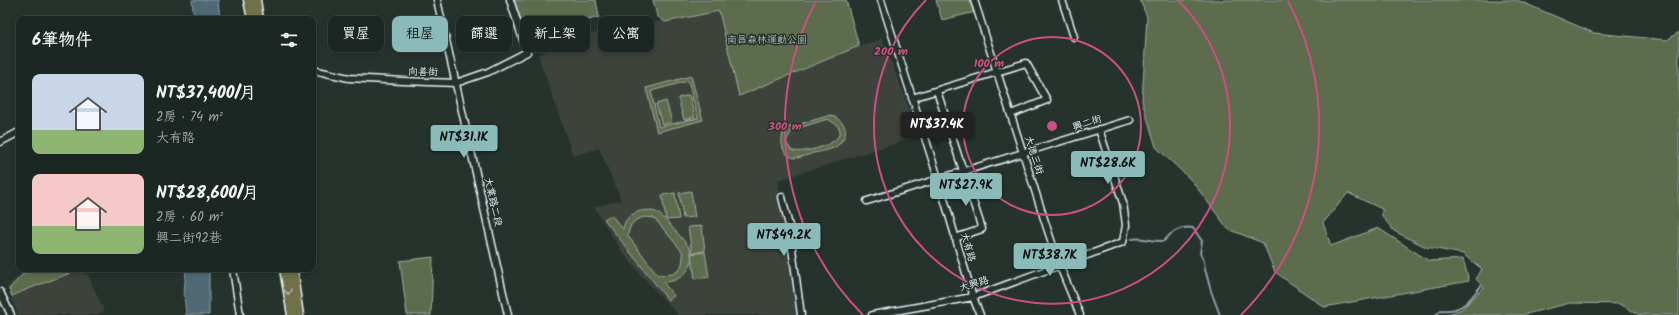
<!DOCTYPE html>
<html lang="zh-TW">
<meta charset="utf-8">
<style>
:root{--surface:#1c2622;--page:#29322f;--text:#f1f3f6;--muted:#a0a5a5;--line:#3a4340;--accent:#8bbbb9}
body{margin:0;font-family:Kalam,"LXGW WenKai TC",sans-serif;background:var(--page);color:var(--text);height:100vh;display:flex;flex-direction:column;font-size:15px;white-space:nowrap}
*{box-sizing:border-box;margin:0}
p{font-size:13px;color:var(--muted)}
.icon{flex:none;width:22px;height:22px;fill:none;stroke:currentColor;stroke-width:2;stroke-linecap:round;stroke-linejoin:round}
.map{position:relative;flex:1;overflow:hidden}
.details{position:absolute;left:16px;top:16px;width:300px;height:256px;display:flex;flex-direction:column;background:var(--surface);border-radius:8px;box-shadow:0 2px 6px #0003,0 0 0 1px var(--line)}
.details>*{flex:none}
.top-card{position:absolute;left:328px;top:16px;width:380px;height:36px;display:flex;gap:8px}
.price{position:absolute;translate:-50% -34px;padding:0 9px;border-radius:4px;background:var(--accent);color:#111;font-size:13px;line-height:26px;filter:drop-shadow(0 1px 2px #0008)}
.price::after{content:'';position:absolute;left:50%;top:24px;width:12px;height:9px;margin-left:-6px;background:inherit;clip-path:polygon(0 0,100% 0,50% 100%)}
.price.current{background:#222;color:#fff}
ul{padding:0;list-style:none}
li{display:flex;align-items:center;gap:12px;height:100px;padding:0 16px}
li span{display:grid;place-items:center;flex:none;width:112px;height:80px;border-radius:8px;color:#555}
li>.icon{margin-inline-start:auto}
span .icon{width:48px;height:48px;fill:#fffc;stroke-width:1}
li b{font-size:17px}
h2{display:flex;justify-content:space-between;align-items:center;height:48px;padding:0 16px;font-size:17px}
.chip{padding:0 14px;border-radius:8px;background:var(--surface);box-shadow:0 2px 6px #0003,0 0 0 1px var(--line);font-size:14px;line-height:36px}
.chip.current{background:var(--accent);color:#111}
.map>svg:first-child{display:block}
.built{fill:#3c423a}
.green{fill:#5d6c4e;stroke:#a2aea3;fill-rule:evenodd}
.water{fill:#506a75;stroke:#8da0a9}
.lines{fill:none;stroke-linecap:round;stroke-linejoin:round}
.stream{stroke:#8da0a9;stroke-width:2}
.minor-casing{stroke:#e8f1f8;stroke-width:9}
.major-casing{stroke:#e8f1f8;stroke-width:11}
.minor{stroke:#26332d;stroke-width:6}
.major{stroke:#70704a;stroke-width:8}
.oneway{stroke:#b8bdb2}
.ring{fill:none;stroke:#cc4e82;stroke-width:2}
.labels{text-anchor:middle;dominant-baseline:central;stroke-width:3;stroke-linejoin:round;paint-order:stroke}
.park-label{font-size:10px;fill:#b0bcb4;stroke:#26332d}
.street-label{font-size:10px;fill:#e8f1f8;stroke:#26332d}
.centre{fill:#cc4e82;stroke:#26332d;stroke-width:2}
.ring-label{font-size:12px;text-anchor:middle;font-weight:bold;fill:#cc4e82;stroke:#26332d;stroke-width:3;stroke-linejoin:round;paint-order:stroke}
</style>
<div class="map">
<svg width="1679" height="315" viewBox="0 0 1679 315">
<rect width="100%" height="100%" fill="#26332d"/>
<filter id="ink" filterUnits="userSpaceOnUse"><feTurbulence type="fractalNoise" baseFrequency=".025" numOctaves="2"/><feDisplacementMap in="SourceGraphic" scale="8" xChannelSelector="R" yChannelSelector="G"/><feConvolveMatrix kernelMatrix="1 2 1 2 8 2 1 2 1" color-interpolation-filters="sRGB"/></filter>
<g filter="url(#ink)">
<path class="built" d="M719,11L740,96L859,46L882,39L906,99L916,137L778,180L789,249L796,315H678L640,274L620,249L594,207L621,200L599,148L573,156L538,55L575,37Z
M25,269H73L88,275L104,311L95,315H18L7,288Z"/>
<path class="green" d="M513,0H596L599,17L570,25L528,43Z
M653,0H846L859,46L739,96L719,11L665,22L657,16Z
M936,0H971L975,12L942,20Z
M1140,0H1517L1594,33L1667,40L1679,32V315H1639L1620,304L1570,303L1522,315H1446L1462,309L1484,287L1476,279L1482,269L1463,254L1426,247L1394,231L1382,216V209L1348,193L1323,223L1331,246L1378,228L1429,261L1463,259L1469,281L1324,307L1275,272L1263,243L1228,229L1192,181L1156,147L1142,101L1147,17Z
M691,76L703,120L657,132L646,88ZM688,81L698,118L659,127L651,91Z
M689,95L695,117L684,120L678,98Z
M666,101L672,122L662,125L656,104Z
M831,115C841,120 850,127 843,139C841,142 838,146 834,148C828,150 820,152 813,153C808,155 800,158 795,158C780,156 779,137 786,128ZM828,119L837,125L840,130C839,134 839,136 836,139C830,146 799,155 791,150L786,142L792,130Z
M691,191L695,217L683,218L679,193Z
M675,193L679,219L666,220L662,195Z
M646,210C650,211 655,211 658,213C663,216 686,243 689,247C698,266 681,283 663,282L674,296L668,300L604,219L611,215L623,229C625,216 634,212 646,210ZM645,217L654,218L682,251L683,258L682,264L679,270L673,274L658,275L628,236C629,225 634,219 645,217Z
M702,226L705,251L692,253L688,227Z
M705,252L709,277L695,279L691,254Z
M433,257L431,315H407L400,261Z
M28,269H66L73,272L28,289L12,296L9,289Z"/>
<path class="water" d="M192,0H218L220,19H194Z
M186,269H209V315H186L184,294Z"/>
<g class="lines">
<path class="stream" d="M1132,239C1143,237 1152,242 1164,241C1172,231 1181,226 1193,228L1202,241L1200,253L1204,261L1205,269L1211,291L1220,315
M1436,315L1441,310C1463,312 1468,301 1481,286"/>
<defs>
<path id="minor" d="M437,0L508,315
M881,0L938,178L973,297L980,315
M974,0L1047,228L1059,264L1080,315
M1062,0L1074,37
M313,70L349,78L403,81L456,83L488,72L527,52L510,0
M937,91L982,229L955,238
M912,98L1026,63L1047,100L1011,114
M0,142L19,132
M782,197L789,226L801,315
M867,201L1130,120
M233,269L240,315
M0,292L11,315
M872,315L973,297L1123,242L1126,225L1123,203L1099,129"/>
<path id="major" d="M248,0L252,19
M256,0L259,19
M284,269L292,315
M292,269L299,315"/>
</defs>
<use href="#minor" class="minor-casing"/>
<use href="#major" class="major-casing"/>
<use href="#minor" class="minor"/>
<use href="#major" class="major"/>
</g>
<defs><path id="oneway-chevron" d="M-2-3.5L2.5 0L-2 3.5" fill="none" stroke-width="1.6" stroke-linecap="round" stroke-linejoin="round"/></defs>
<use class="oneway" href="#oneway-chevron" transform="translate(288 292) rotate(81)"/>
</g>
<g class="ring">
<circle cx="1052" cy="126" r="89"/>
<path d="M1178 0A178 178 0 1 1 926 0"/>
<path d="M863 315A267 267 0 0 1 816 1M1288 1A267 267 0 0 1 1241 315"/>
</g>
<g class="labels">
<g class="park-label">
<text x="767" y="40">南昌森林運動公園</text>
</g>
<g class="street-label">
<text transform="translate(423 72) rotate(1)">向善街</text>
<text transform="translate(1087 123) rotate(-18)">興二街</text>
<text transform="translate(1034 155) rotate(72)">大德三街</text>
<text transform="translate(493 202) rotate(77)">大業路二段</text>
<text transform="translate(968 247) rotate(74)">大有路</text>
<text transform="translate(974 284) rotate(-17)">大興路</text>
</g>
</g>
<circle cx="1052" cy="126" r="6" class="centre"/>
<g class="ring-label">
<text x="891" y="55">200 m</text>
<text x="989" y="67">100 m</text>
<text x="785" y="130">300 m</text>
</g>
</svg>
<b class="price current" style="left:937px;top:146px">NT$37.4K</b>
<b class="price" style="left:464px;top:159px">NT$31.1K</b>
<b class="price" style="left:1108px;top:185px">NT$28.6K</b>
<b class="price" style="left:966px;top:207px">NT$27.9K</b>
<b class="price" style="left:784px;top:257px">NT$49.2K</b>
<b class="price" style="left:1050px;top:277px">NT$38.7K</b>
<div class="top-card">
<a class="chip">買屋</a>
<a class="chip current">租屋</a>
<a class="chip">篩選</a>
<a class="chip">新上架</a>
<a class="chip">公寓</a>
</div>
<section class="details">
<h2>6筆物件<svg class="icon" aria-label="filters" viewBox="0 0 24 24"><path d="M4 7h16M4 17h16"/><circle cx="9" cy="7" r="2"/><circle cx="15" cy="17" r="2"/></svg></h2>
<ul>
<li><span style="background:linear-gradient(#c9d6e8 70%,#8fb573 0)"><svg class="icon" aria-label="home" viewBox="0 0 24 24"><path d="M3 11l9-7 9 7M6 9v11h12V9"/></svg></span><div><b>NT$37,400/月</b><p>2房 · 74 m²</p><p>大有路</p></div></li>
<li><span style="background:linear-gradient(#f6c9c9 65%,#8fb573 0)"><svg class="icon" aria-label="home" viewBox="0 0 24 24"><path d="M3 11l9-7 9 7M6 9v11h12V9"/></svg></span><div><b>NT$28,600/月</b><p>2房 · 60 m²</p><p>興二街92巷</p></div></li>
</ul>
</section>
</div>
